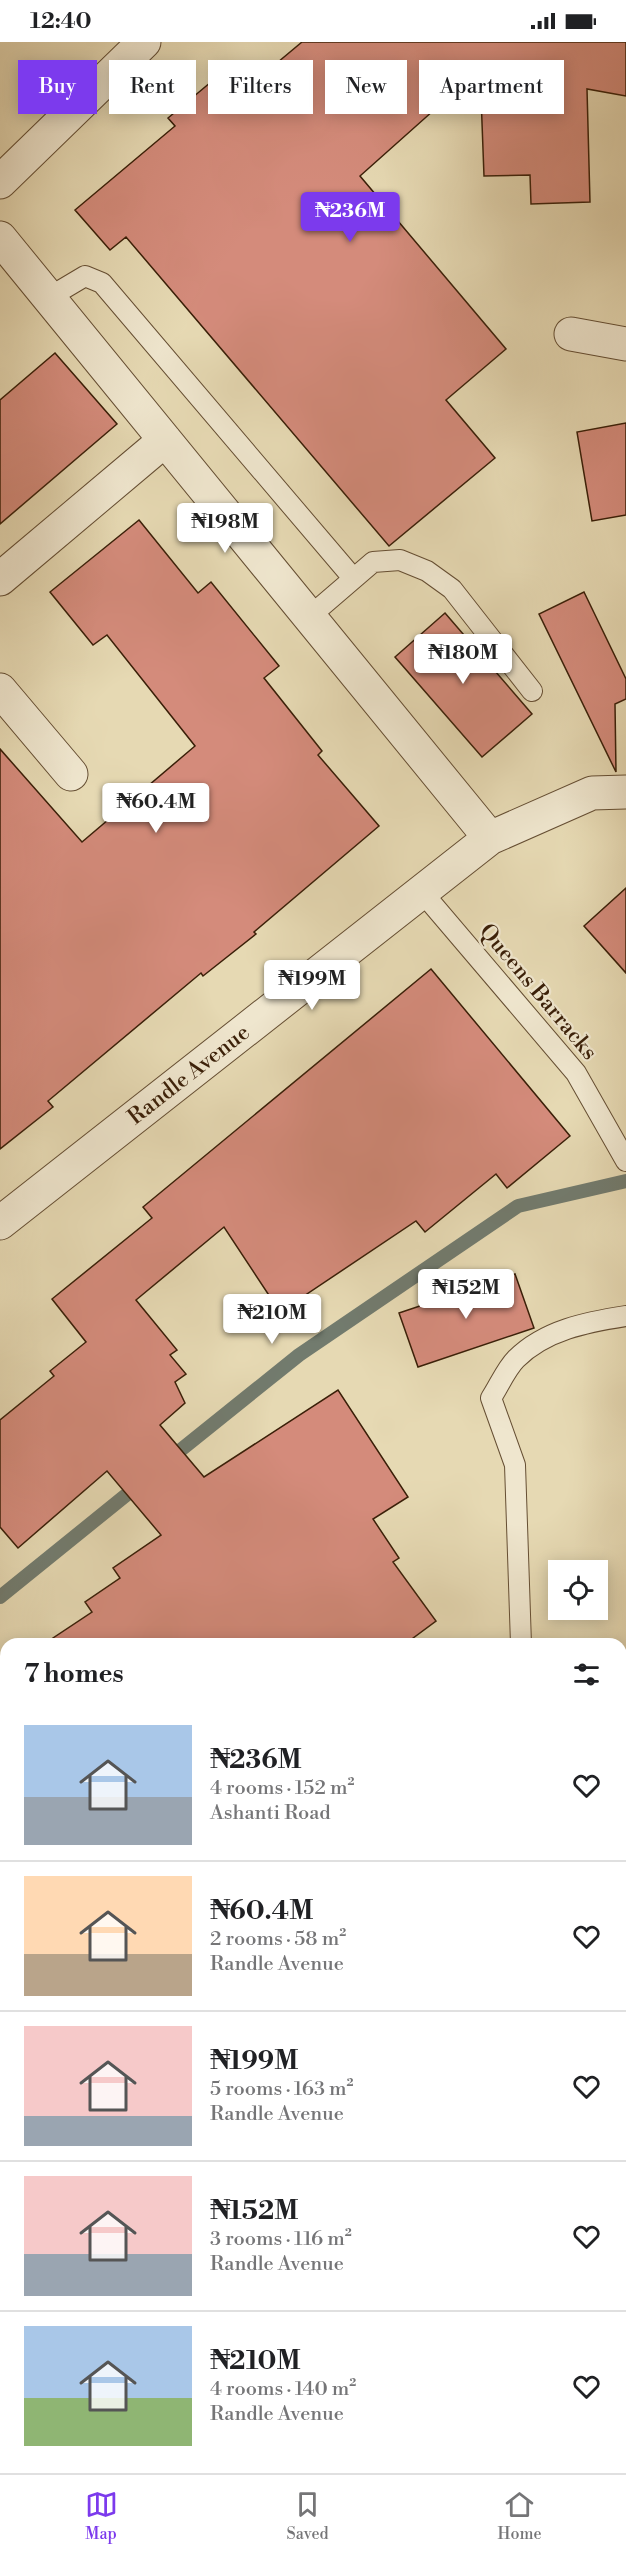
<!DOCTYPE html>
<meta charset="utf-8">
<style>
:root{--surface:#fff;--page:#f2f2f2;--text:#202124;--muted:#757577;--line:#e0e0e0;--accent:#7c3aed}
body{margin:0;font-family:"Libre Bodoni",serif;background:var(--page);color:var(--text);height:100vh;display:flex;flex-direction:column;font-size:22px;white-space:nowrap}
*{box-sizing:border-box;margin:0}
p{font-size:20px;color:var(--muted)}
.icon{flex:none;width:33px;height:33px;fill:none;stroke:currentColor;stroke-width:2;stroke-linecap:round;stroke-linejoin:round}
.map{position:relative;flex:1;overflow:hidden}
.drawer{position:absolute;left:0px;top:1596px;width:627px;height:836px;display:flex;flex-direction:column;background:var(--surface);border-radius:18px 18px 0 0;box-shadow:0 3px 15px #0003}
.drawer>*{flex:none}
.banner{position:absolute;left:18px;top:18px;width:591px;height:54px;display:flex;gap:12px}
.tools{position:absolute;left:548px;top:1518px;display:grid;gap:12px}
.tools a{display:grid;place-items:center;width:60px;height:60px;border-radius:0px;background:var(--surface);box-shadow:0 3px 15px #0003;font-size:30px}
.price{position:absolute;translate:-50% -51px;padding:0 14px;border-radius:6px;background:#fff;color:#222;font-size:20px;line-height:39px;filter:drop-shadow(0 2px 3px #0008)}
.price::after{content:'';position:absolute;left:50%;top:36px;width:18px;height:14px;margin-left:-9px;background:inherit;clip-path:polygon(0 0,100% 0,50% 100%)}
.price.active{background:var(--accent);color:#fff}
ul{padding:0;list-style:none}
li{display:flex;align-items:center;gap:18px;height:150px;padding:0 24px}
li+li{border-top:2px solid var(--line)}
li span{display:grid;place-items:center;flex:none;width:168px;height:120px;border-radius:0px;color:#555}
li>.icon{margin-inline-start:auto}
span .icon{width:72px;height:72px;fill:#fffc;stroke-width:1}
li b{font-size:26px}
h2{display:flex;justify-content:space-between;align-items:center;height:72px;padding:0 24px;font-size:26px}
.chip{padding:0 21px;border-radius:0px;background:var(--surface);box-shadow:0 3px 15px #0003;font-size:21px;line-height:54px}
.chip.active{background:var(--accent);color:#fff}
.status{display:flex;justify-content:space-between;align-items:center;height:42px;padding:0 30px;background:var(--surface);direction:ltr}
.status svg{height:16px;fill:currentColor}
.tab-bar{display:flex;justify-content:space-around;align-items:center;height:84px;border-top:2px solid var(--line);background:var(--surface);font-size:16px;color:var(--muted)}
.tab-bar a{display:grid;justify-items:center;gap:3px}
.tab-bar .active{color:var(--accent)}
.map>svg:first-child{display:block}
.green{fill:#b8be8a;stroke:#796e49;stroke-width:1.5}
.lines{fill:none;stroke-linecap:round;stroke-linejoin:round}
.stream{stroke:#727b6e;stroke-width:14}
.building{fill:#d48b7b;stroke:#3a1f08;stroke-width:1.5}
.lane-casing{stroke:#654e33;stroke-width:22}
.street-casing{stroke:#654e33;stroke-width:35}
.lane{stroke:#efe6ce;stroke-width:20}
.street{stroke:#efe6ce;stroke-width:33}
.labels{text-anchor:middle;dominant-baseline:central;stroke-width:4.5;stroke-linejoin:round;paint-order:stroke}
.street-label{font-size:22px;fill:#3a1f08;stroke:#efe6ce}
</style>
<div class="status"><b>12:40</b><svg viewBox="0 0 49 12"><path d="M0 12V9h3v3zM5 12V6h3v6zM10 12V3h3v9zM15 12V0h3v12zM26 1h20v11H26zM47 4h2v5h-2z"/></svg></div>
<div class="map">
<svg width="626" height="2431" viewBox="0 0 626 2431">
<rect width="100%" height="100%" fill="#e6d9b3"/>
<filter id="stains"><feTurbulence type="fractalNoise" baseFrequency=".00333" numOctaves="4"/><feColorMatrix values="0 0 0 0 .2 0 0 0 0 .09 0 0 0 0 .02 0 0 0 .5 -.17"/></filter>
<radialGradient id="worn" r=".72"><stop offset=".6" stop-color="#630" stop-opacity="0"/><stop offset="1" stop-color="#630" stop-opacity=".3"/></radialGradient>
<path class="green" d="M621,1962H626V2422L621,2412Z"/>
<g class="lines">
<path class="stream" d="M167,1419L299,1313L518,1164L626,1139
M0,1555L141,1441"/>
</g>
<path class="building" d="M302,0H626V54L587,47L590,160L531,162L530,133L484,134L480,27L360,134L506,307L446,358L495,416L389,504L126,195L110,208L75,168L175,84L168,76L211,40L229,61Z
M55,311L117,382L0,482V358Z
M626,381V473L592,479L577,390Z
M139,478L198,551L211,540L279,624L264,636L322,709L318,713L379,784L254,890L256,892L203,934L201,931L48,1059L53,1065L0,1107V707L82,800L195,704L107,593L93,603L50,550Z
M584,550L626,637V657L615,662L616,730L539,572Z
M445,571L532,672L482,715L395,615Z
M626,846V931L584,884Z
M431,927L570,1094L507,1146L496,1132L425,1190L416,1179L280,1270L224,1185L136,1258L177,1308L170,1313L186,1332L175,1340L185,1361L160,1383L204,1435L338,1348L408,1455L373,1477L399,1516L393,1520L436,1579L405,1602H44L92,1570L85,1560L120,1536L113,1526L161,1493L107,1429L18,1506L0,1485V1378L54,1334L50,1329L86,1300L52,1257L152,1176L143,1165Z
M515,1232L534,1286L418,1325L399,1271Z"/>
<g class="lines">
<defs>
<path id="lane" d="M48,256L85,234L102,241L353,536
M309,575L373,520L400,518L427,529L452,547L532,649
M422,850L576,1031L626,1119
M521,1602L515,1423L491,1356C499,1344 506,1327 516,1317C545,1288 587,1280 626,1274
M621,1943L626,1942"/>
<path id="street" d="M0,140L144,0
M0,196L490,796
M571,292L626,302
M0,537L165,398
M0,648L71,732
M0,1181L490,796L592,751L626,750
M0,1908L6,1903
M296,2431L300,2426"/>
</defs>
<use href="#lane" class="lane-casing"/>
<use href="#street" class="street-casing"/>
<use href="#lane" class="lane"/>
<use href="#street" class="street"/>
</g>
<g class="labels">
<g class="street-label">
<text transform="translate(538 950) rotate(50)">Queens Barracks</text>
<text transform="translate(189 1033) rotate(-38)">Randle Avenue</text>
</g>
</g>
<rect width="100%" height="100%" filter="url(#stains)"/>
<rect width="100%" height="100%" fill="url(#worn)"/>
</svg>
<div class="tools">
<a><svg class="icon" aria-label="locate" viewBox="0 0 24 24"><circle cx="12" cy="12" r="6"/><path d="M12 2v4M12 18v4M2 12h4M18 12h4"/></svg></a>
</div>
<b class="price active" style="left:350px;top:201px">₦236M</b>
<b class="price" style="left:225px;top:512px">₦198M</b>
<b class="price" style="left:463px;top:643px">₦180M</b>
<b class="price" style="left:156px;top:792px">₦60.4M</b>
<b class="price" style="left:312px;top:969px">₦199M</b>
<b class="price" style="left:466px;top:1278px">₦152M</b>
<b class="price" style="left:272px;top:1303px">₦210M</b>
<div class="banner">
<a class="chip active">Buy</a>
<a class="chip">Rent</a>
<a class="chip">Filters</a>
<a class="chip">New</a>
<a class="chip">Apartment</a>
</div>
<section class="drawer">
<h2>7 homes<svg class="icon" aria-label="filters" viewBox="0 0 24 24"><path d="M4 7h16M4 17h16"/><circle cx="9" cy="7" r="2"/><circle cx="15" cy="17" r="2"/></svg></h2>
<ul>
<li><span style="background:linear-gradient(#a9c7e8 60%,#9aa5b1 0)"><svg class="icon" aria-label="home" viewBox="0 0 24 24"><path d="M3 11l9-7 9 7M6 9v11h12V9"/></svg></span><div><b>₦236M</b><p>4 rooms · 152 m²</p><p>Ashanti Road</p></div><svg class="icon" aria-label="heart" viewBox="0 0 24 24"><path d="M12 20l-8-8c-3-5 5-10 8-4 3-6 11-1 8 4z"/></svg></li>
<li><span style="background:linear-gradient(#ffd9b3 65%,#b9a48a 0)"><svg class="icon" aria-label="home" viewBox="0 0 24 24"><path d="M3 11l9-7 9 7M6 9v11h12V9"/></svg></span><div><b>₦60.4M</b><p>2 rooms · 58 m²</p><p>Randle Avenue</p></div><svg class="icon" aria-label="heart" viewBox="0 0 24 24"><path d="M12 20l-8-8c-3-5 5-10 8-4 3-6 11-1 8 4z"/></svg></li>
<li><span style="background:linear-gradient(#f6c9c9 75%,#9aa5b1 0)"><svg class="icon" aria-label="home" viewBox="0 0 24 24"><path d="M3 11l9-7 9 7M6 9v11h12V9"/></svg></span><div><b>₦199M</b><p>5 rooms · 163 m²</p><p>Randle Avenue</p></div><svg class="icon" aria-label="heart" viewBox="0 0 24 24"><path d="M12 20l-8-8c-3-5 5-10 8-4 3-6 11-1 8 4z"/></svg></li>
<li><span style="background:linear-gradient(#f6c9c9 65%,#9aa5b1 0)"><svg class="icon" aria-label="home" viewBox="0 0 24 24"><path d="M3 11l9-7 9 7M6 9v11h12V9"/></svg></span><div><b>₦152M</b><p>3 rooms · 116 m²</p><p>Randle Avenue</p></div><svg class="icon" aria-label="heart" viewBox="0 0 24 24"><path d="M12 20l-8-8c-3-5 5-10 8-4 3-6 11-1 8 4z"/></svg></li>
<li><span style="background:linear-gradient(#a9c7e8 60%,#8fb573 0)"><svg class="icon" aria-label="home" viewBox="0 0 24 24"><path d="M3 11l9-7 9 7M6 9v11h12V9"/></svg></span><div><b>₦210M</b><p>4 rooms · 140 m²</p><p>Randle Avenue</p></div><svg class="icon" aria-label="heart" viewBox="0 0 24 24"><path d="M12 20l-8-8c-3-5 5-10 8-4 3-6 11-1 8 4z"/></svg></li>
</ul>
</section>
</div>
<nav class="tab-bar">
<a class="active"><svg class="icon" aria-label="map" viewBox="0 0 24 24"><path d="M3 6l6-2 6 2 6-2v14l-6 2-6-2-6 2zM9 4v14M15 6v14"/></svg>Map</a>
<a><svg class="icon" aria-label="saved" viewBox="0 0 24 24"><path d="M7 4h10v16l-5-4-5 4z"/></svg>Saved</a>
<a><svg class="icon" aria-label="home" viewBox="0 0 24 24"><path d="M3 11l9-7 9 7M6 9v11h12V9"/></svg>Home</a>
</nav>
